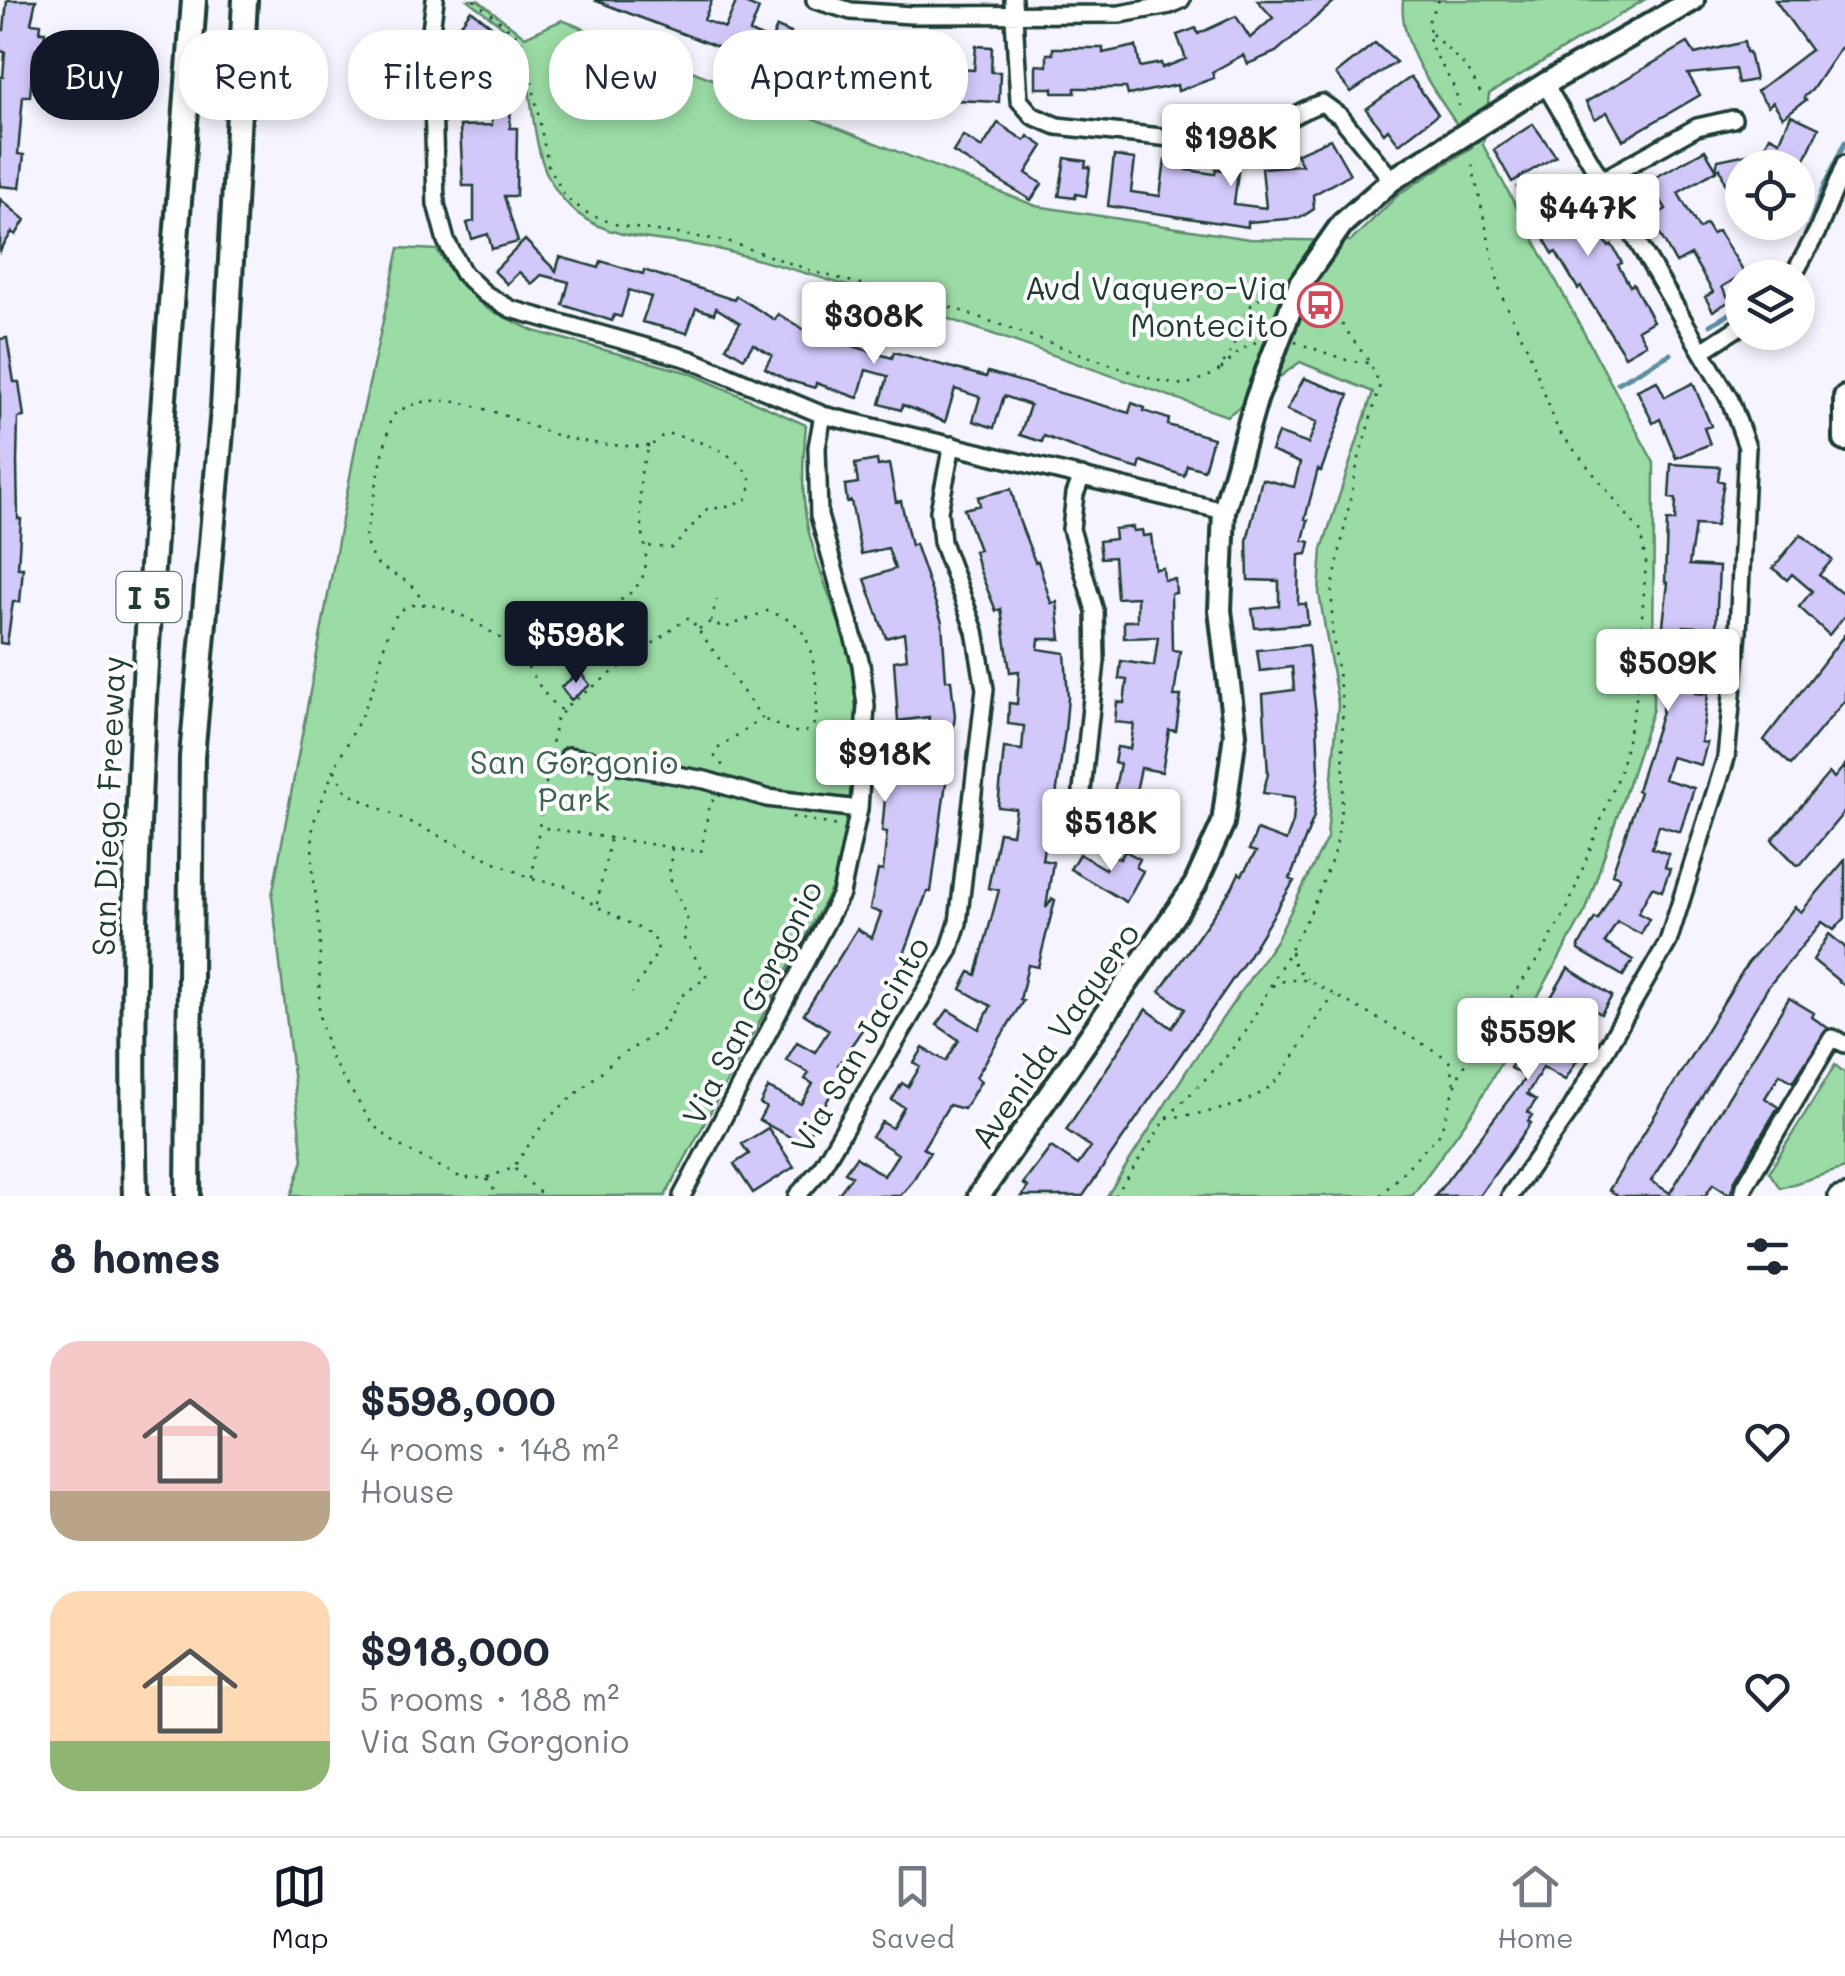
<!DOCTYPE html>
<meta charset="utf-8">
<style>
:root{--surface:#fff;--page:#f6f6f7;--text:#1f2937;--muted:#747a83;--line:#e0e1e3;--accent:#111827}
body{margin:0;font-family:Mali,sans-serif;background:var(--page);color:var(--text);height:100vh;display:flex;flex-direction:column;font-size:38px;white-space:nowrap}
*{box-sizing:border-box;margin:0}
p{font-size:32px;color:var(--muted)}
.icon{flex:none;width:55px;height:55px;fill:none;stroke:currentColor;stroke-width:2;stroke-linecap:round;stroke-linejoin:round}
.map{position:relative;height:1196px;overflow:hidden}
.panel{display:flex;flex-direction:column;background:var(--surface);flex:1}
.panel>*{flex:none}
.top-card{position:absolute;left:30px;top:30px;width:1000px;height:90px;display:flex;gap:20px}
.fabs{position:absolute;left:1725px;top:150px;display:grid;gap:20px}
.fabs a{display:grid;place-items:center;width:90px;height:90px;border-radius:50%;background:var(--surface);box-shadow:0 5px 15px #0003;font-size:50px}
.price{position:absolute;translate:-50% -85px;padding:0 22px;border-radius:10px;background:#fff;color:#222;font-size:32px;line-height:65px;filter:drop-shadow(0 2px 5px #0008)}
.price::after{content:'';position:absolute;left:50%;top:60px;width:30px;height:22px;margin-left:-15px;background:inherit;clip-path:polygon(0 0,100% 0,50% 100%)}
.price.current{background:var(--accent);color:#fff}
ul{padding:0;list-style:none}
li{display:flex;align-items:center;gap:30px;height:250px;padding:0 50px}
li span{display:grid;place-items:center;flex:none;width:280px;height:200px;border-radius:30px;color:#555}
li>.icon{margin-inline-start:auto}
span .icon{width:120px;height:120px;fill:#fffc;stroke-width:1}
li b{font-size:42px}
h2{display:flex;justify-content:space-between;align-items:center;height:120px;padding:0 50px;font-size:42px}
.tag{padding:0 35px;border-radius:40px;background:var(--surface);box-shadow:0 5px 15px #0003;font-size:35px;line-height:90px}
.tag.current{background:var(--accent);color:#fff}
.tabs{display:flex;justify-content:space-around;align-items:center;height:140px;border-top:2px solid var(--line);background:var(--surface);font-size:28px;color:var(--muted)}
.tabs a{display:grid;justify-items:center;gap:5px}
.tabs .current{color:var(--accent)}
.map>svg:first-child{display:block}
.green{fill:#9bdba5;stroke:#5d8c6c;stroke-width:2.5}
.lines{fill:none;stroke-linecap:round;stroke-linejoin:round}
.stream{stroke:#5d8fa0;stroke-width:5}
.building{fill:#d2c8fa;stroke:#1f3d34;stroke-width:2.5}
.minor-casing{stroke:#1f3d34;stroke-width:22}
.major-casing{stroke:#1f3d34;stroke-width:28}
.highway-casing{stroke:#1f3d34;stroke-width:30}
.path{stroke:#1f3d34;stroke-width:2.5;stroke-dasharray:2.5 8;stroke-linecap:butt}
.minor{stroke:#fff;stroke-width:15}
.major{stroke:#fff;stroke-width:20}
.highway{stroke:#fff;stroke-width:22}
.labels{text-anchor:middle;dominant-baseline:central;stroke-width:8;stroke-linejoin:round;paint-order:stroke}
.shield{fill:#fff;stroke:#627771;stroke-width:2.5}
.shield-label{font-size:30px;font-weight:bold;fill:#1f3d34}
.poi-label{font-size:32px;fill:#1f3d34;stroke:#fff;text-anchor:end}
.park-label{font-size:32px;fill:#3e6450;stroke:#fff}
.street-label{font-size:32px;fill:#1f3d34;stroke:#fff}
</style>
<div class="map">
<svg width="1845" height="1196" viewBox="0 0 1845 1196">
<rect width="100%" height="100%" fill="#f6f4fe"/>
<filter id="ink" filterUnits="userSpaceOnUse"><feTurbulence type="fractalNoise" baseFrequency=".01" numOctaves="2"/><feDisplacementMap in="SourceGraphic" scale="20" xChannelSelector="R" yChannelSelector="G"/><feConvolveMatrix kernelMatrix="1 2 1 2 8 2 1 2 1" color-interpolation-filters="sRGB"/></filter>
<g filter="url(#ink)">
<path class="green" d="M468,0H478L525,37L562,20L1036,206L1249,239L1351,241L1399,194L1472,147C1445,104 1398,52 1403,0H1644L1489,94L1483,145L1654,463L1653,709L1586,910L1475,1109L1412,1196H1107L1189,1067L1277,939L1327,838L1338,704L1319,593L1322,549L1373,392L1300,362L1227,416C1060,359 893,294 722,250C676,238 615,244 577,213C522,167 541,104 518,45C511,29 482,12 468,0Z
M399,248L437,250L455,278L486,308L534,331L690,373L806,425C803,457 801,491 807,524C818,578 848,630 854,685C862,749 847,820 835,882L665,1196H291L303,1160L272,896L357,439Z
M1835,1065L1845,1073V1168L1780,1188L1769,1172Z"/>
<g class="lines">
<path class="stream" d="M1803,242L1824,186L1845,142
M1780,278L1792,265
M1710,325L1742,307
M1618,383L1670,354"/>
</g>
<path class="building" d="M7,0H36L31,23L41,24L40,32H45L43,50L36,49L34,54L30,96H23L18,154L24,155L20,188L0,186V77H3L5,52L0,51V29L4,30Z
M594,0H712L704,20L725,28L737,0L759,9L750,32L771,41L777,27L791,33L778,65L802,74L797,85L721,54L723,49Z
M1257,0H1336L1276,52L1248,64L1243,55L1212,72L1214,78L1178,91L1177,85L1128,95L1126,88H1075V93H1053V88H1036V65L1047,66V54H1053V48H1103V53L1136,46L1140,67L1161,63L1162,68L1186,59L1177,35L1196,28L1198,34L1236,16L1250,38L1273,18Z
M1775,0H1845V41L1812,90L1804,97L1806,100L1783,117L1773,102L1768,106L1757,91L1811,50Z
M471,10L514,44L491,74L475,61L484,49L458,28Z
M820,36L839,40L836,50L865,56L866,44L884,46L880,84L910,87L911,50L932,49L934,96L891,98V101L855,97V91L811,82Z
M1744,42L1746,52H1749L1755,80L1738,83L1735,69L1688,74L1700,95L1623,140L1607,112L1595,119L1586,102L1688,43L1695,54Z
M1375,43L1396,62L1351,92L1336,74Z
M976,46L992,47L991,72H1000L999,102L954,100L955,69L974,70Z
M1411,77L1438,114L1399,144L1388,129L1384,133L1366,109Z
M459,78L518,79L517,97H511L510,128H517L516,196H504L518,242L492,249L488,234L472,239L467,223L474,221V186H463L460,126L492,125V102L459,101Z
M1791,115L1819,128L1801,168L1763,150L1770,136L1780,141Z
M998,123L1025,141L1028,136L1043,146L1026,173L1042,184L1031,200L953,152L963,136L982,148Z
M1533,124L1556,156L1512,182L1494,150Z
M1330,139L1350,174L1313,195L1314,209L1300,218L1248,222V227L1108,206L1114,156L1135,159L1131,192L1160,196L1165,160L1188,163L1187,170L1215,174L1216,169L1238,172L1234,204L1266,208L1262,168L1302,165L1296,154Z
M1705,150L1717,170L1678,193L1699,229L1706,224L1712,234L1718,231L1745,273L1722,287L1730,301L1713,311L1705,297L1713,292L1691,255L1676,263L1651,218L1666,209L1649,181Z
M1757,152L1762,168H1742V186L1727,190L1720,168H1716L1718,160Z
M1065,158L1086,161L1085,167H1090L1086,196L1076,194L1075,198L1059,196Z
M1573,175L1581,215L1588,211L1609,247L1612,245L1622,263L1618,265L1630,286L1633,284L1653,321L1638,330L1646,344L1625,356L1581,287L1578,289L1556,252L1553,254L1536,224L1541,222L1517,187Z
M0,199L25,220L16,235L12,232L0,251Z
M525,240L556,271L560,257L599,268L601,261L643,274L644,270L734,300L736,296L775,320L778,314L810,333L892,358L894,352L986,377L988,372L1129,413L1132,403L1145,408L1144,411L1169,419L1168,425L1213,438L1204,470L1187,465L1184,476L1141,461L1139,469L1101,458L1044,436L1042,442L1020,435L1030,405L1004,396L994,428L973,421L980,397L955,389L945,422L903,405L901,410L880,404L888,376L866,370L858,398L816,383L815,388L787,380L765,368L772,355L753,344L744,358L726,347L740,323L716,308L714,314L696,308L687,333L642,322L651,297L629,290L621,317L614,315L612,321L563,305L569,282L541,275L532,284L519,272L507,284L494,271Z
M7,338L14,382H19L24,417L18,418L17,462L18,519H21L18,568H23L20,602H13L7,644L0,643V339Z
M1304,378L1349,395L1321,471L1318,469L1305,519L1308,520L1303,540L1310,542L1307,554L1299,555L1298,604H1306L1308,624L1255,628L1252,609L1279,606V581L1248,580L1247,541L1262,479L1294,487L1300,463L1271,451L1278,433L1308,444L1317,422L1287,410Z
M1657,381L1665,397L1693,383L1711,426L1704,428L1710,444L1676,458L1660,419L1653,423L1637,390Z
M877,460L878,466L889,464L896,502L901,501L911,546L915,544L942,622L946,680H951L955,716L931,892H927L903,957L909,961L838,1065L845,1069L803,1144L759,1120L766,1107L760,1104L768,1088L801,1104L813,1084L805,1079L809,1073L786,1060L797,1042L815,1052L829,1030L804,1014L857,929L872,938L881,913L870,909L878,870L883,871L887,832L882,831L890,743L924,748L929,717L898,721L894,661L907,659L904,633L886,638L865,579L895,569L888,548L861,554L851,501L847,502L845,485L858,483L855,464Z
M1671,464L1720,467L1718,480L1724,482L1716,526L1695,525L1689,565L1719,567L1716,628L1684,626L1682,648L1714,650L1712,671L1697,670L1695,693L1708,694L1701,742L1707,743L1701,765L1671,757L1664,779L1694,788L1680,832L1659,825L1652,848L1669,854L1665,867L1670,869L1662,891L1652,887L1638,913L1649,919L1641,934L1617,922L1605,943L1633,960L1623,976L1579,950V946L1595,918L1598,920L1620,877L1612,874L1640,792L1637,790L1662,712L1664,667H1658L1668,583L1665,582L1667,521H1675L1676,499L1669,498Z
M1011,489L1019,520L1035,562L1038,561L1051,603L1057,602L1061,639H1039L1038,649L1065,653L1068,698L1065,731L1054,811L1050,810L1042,860L1053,862L1046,908L1052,899L1055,900L1038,967L1028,965L1020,1000L1023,1001L976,1077L981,1081L964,1109L949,1105L923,1148L930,1152L912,1182L900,1196H837L852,1176L845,1172L856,1157L884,1176L898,1154L872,1137L882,1122L892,1128L904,1107L892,1100L902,1083L908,1087L920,1067L914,1063L923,1048L946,1061L959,1040L937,1025L948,1010L979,1029L991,1006L961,989L970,972L976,975L999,890L988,888L999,832L1012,834L1016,809L998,807L1004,748L1022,750L1024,726L1008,724L1009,703L1017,704L1019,671L1010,672L1001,609L996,611L980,571L974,551L979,550L964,509L980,505L978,497Z
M1133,527V531L1142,530L1143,536L1151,535L1155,569L1163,568L1164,580L1175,579L1176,593L1171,594L1172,650L1180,651L1174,696H1181L1176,731L1169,730L1162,772L1141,768L1135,796L1114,792L1120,764L1114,763L1117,747L1130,749L1134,724L1115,722L1117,702L1124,703L1127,680L1119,679L1121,661L1154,666L1158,637L1124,638V621H1137V597L1117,598L1114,557L1101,558L1099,541L1115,539L1114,529Z
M1801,534L1832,560L1819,575L1845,596V615L1829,635L1799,607L1812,591L1792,574L1787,580L1773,568Z
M1845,634V700L1791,765L1764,740Z
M1308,645L1317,723L1319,772L1314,816L1290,879L1294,881L1248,957L1083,1196H1022L1028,1187L1023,1184L1051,1147L1078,1165L1091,1147L1066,1130L1146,1009L1172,1028L1185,1009L1160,991L1232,888L1239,873L1242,875L1256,852L1249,850L1257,830L1286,841L1293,822L1295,797L1263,793L1268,774L1263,694L1294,690L1292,667L1260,671L1257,650Z
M580,672L590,685L571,700L561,687Z
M1845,765V811L1801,864L1797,865L1772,840L1829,773L1834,778Z
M1141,794L1172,800L1164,836L1134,829Z
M1125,851L1140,859L1136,867L1143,871L1126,902L1070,869L1079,854L1105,869L1112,855L1120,859Z
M1845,860V918L1834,930L1822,922L1768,987L1651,1181L1670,1193L1789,998L1814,1013L1812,1017L1828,1028L1793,1082L1780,1074L1765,1098L1778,1107L1735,1180L1730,1195L1713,1184L1705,1196H1619L1609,1190L1747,964L1795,907L1801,912Z
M1829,934L1845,947V986L1813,960Z
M1568,968L1612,996L1601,1014L1576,999L1562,1022L1590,1039L1565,1080L1543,1067L1527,1094L1536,1100L1528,1112L1532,1115L1528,1121L1531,1123L1479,1196H1435L1526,1077L1510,1068Z
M768,1128L794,1167L753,1193L734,1164L749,1154L742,1144Z"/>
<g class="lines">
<defs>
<path id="minor" d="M435,0L431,30L436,204L446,241L463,273L485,294L511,309L689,359L823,415L1224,511
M815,0L851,11L911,15L1120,14L1170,5L1181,0
M1013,0L1019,100L1033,116L1057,126L1218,143C1268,143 1280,116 1322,103L1340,116L1392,180
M1602,180L1697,127L1733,119
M1792,278L1817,232L1845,164
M1702,351L1742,325
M1082,476L1075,494L1071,529L1095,611L1096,661L1082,791L1086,810L1095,827
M569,756L705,780L767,798L859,809
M682,1196L841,894L859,809L866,706L861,664L819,516L817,447L823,415
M797,1196L820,1170L949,951L958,923L985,689L975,631L942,542L939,511L952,445
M1510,1196L1570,1111L1668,942L1726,758L1738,632L1747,447L1730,400L1545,84
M1743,1196L1745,1186L1832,1038L1845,1044
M1837,1196L1845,1194"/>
<path id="major" d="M1845,397V440
M979,1196L1195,885L1223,823L1235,734L1220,610L1224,511L1256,400L1300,284L1342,224L1392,180L1545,84L1693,0"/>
<path id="highway" d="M135,1196C124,796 166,399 194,0
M188,1196L192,757L223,409L245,0"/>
</defs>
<use href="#minor" class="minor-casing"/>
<use href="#major" class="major-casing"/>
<use href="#highway" class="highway-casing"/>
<path class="path" d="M474,0L520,38L527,56L548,165L566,198L590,215L621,226L727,241L818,273L953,308L1154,380L1185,385L1217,373L1230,353L1248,308L1271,288
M1439,0L1427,24L1431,33L1429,43L1455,89L1459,106
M1432,34L1467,68L1483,97
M1295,342L1349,361L1368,363
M1221,369L1242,349L1258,341
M425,605C420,598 416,589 410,584C385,566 374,573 365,538L391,417C440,376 512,423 563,437C592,444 619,447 649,446
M711,621L717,599
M699,629L710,622L725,628L767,611C779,615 793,620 801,630C815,647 821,704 814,724L805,732H792L763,719
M525,663C540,650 555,633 572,623C595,610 629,604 642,578C649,563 645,548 643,533C640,510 636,470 649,449C653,443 660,438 666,433C700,442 736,448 752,483L746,499L727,507L707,509L673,548L644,546
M561,710C537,693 531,662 509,645C487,627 415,581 394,619C383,641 380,670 371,693C361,719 347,744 334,769L347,793L532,879L567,886L596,906L648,933L659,944L653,960L632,993
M334,769L313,824L312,862L320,935L319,1014L330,1057L373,1125L396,1144L462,1178H486L513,1168L545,1121L618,1057L662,1030L681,996L707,977L683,937L687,918L669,876L672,848
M714,800L710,802L701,852L539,827L556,720L568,705L689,617L762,718L716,750L715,757L726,769
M792,817L838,826
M532,878L539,827
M597,904L610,839
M1291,952L1295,967L1307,979
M1272,986L1286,980H1308L1439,1053L1449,1061L1455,1087
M1167,1118C1208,1112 1254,1109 1282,1074C1302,1048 1312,1019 1335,996
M515,1169L543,1196
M487,1179L498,1196
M1115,1196L1167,1118L1222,1062L1246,1031L1311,911L1336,849L1344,784L1342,701L1332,630V590L1357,466L1380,385L1370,363L1326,302
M1380,1196L1440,1133L1461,1070L1544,950L1568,907L1621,768L1636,699L1646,563L1640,531L1558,430L1527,347L1501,295L1471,160"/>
<use href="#minor" class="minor"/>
<use href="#major" class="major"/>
<use href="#highway" class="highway"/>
</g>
</g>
<defs>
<symbol id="bus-ring" viewBox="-11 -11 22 22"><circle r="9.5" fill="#fff" stroke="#d1495b" stroke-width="1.5"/><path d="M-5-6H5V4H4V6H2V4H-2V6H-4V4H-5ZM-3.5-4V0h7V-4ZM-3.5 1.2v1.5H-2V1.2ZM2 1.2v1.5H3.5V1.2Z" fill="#d1495b"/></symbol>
</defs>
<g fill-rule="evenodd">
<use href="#bus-ring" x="1295" y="280" width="50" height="50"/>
</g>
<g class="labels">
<rect class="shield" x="116.5" y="572" width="65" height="50" rx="8"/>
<g class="shield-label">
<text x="149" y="597">I 5</text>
</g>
<g class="poi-label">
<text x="1288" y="287">Avd Vaquero-Via<tspan x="1288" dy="37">Montecito</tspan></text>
</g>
<g class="park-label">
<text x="574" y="761">San Gorgonio<tspan x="574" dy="37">Park</tspan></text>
</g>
<g class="street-label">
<text transform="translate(107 806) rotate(-88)">San Diego Freeway</text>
<text transform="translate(751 1002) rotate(-63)">Via San Gorgonio</text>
<text transform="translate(1054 1035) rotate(-55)">Avenida Vaquero</text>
<text transform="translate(859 1044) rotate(-60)">Via San Jacinto</text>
</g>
</g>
</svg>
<div class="fabs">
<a><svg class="icon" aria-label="locate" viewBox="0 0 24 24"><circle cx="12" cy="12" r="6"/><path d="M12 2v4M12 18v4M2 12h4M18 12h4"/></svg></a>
<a><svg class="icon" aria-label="layers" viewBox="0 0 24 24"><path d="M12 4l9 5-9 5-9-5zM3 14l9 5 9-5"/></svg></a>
</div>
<b class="price" style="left:1231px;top:189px">$198K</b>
<b class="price" style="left:1588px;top:259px">$447K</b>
<b class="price" style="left:874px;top:367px">$308K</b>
<b class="price current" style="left:576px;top:686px">$598K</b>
<b class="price" style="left:1668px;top:714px">$509K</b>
<b class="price" style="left:885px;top:805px">$918K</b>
<b class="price" style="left:1111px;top:874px">$518K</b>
<b class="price" style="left:1528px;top:1083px">$559K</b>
<div class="top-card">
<a class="tag current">Buy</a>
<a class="tag">Rent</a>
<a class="tag">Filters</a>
<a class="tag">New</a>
<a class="tag">Apartment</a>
</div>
</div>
<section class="panel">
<h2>8 homes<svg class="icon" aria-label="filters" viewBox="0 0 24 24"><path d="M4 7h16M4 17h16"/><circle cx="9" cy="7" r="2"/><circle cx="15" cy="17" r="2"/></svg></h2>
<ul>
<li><span style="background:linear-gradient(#f6c9c9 75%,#b9a48a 0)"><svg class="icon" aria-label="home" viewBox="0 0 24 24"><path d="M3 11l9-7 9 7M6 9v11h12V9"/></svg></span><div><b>$598,000</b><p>4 rooms · 148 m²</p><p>House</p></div><svg class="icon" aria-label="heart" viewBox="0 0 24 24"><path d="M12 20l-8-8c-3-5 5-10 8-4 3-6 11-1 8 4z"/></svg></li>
<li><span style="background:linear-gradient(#ffd9b3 75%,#8fb573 0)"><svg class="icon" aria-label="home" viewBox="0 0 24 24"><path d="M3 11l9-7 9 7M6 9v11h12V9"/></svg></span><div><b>$918,000</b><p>5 rooms · 188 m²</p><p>Via San Gorgonio</p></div><svg class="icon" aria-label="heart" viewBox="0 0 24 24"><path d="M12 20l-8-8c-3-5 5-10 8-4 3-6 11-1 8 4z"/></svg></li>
</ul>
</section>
<nav class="tabs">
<a class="current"><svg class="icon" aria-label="map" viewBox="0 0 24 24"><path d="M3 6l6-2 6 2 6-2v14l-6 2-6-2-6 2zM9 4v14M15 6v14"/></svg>Map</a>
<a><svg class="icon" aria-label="saved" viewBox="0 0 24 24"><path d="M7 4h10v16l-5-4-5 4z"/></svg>Saved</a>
<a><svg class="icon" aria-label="home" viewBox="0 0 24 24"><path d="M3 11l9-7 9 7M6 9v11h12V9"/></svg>Home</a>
</nav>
